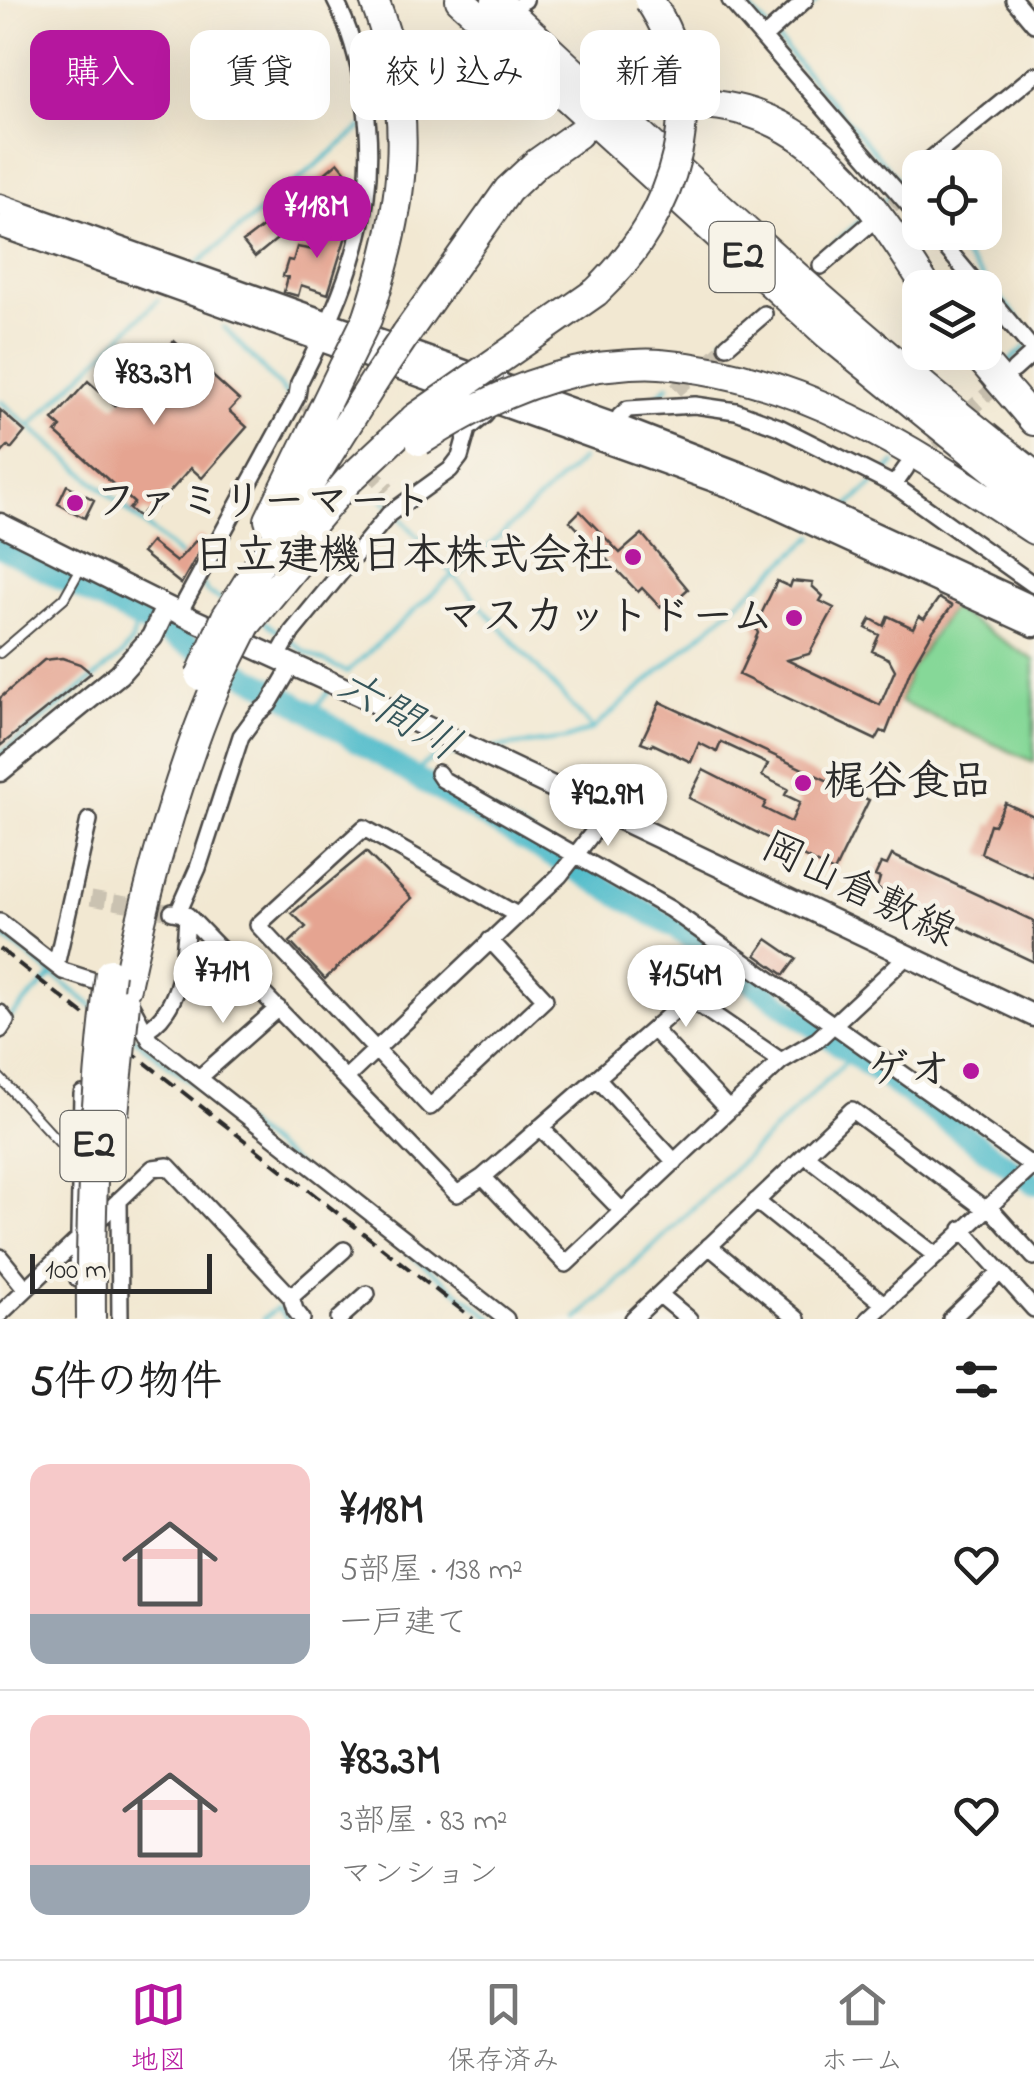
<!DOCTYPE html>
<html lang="ja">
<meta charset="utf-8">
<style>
:root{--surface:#fff;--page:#f2f2f2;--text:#222;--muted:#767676;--line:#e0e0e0;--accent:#b5179e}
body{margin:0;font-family:"Indie Flower","Klee One",sans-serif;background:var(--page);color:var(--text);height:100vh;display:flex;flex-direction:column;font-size:38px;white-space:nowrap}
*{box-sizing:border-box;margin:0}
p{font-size:32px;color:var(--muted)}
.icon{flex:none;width:55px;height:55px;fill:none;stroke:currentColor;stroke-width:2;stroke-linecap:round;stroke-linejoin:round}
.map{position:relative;height:1319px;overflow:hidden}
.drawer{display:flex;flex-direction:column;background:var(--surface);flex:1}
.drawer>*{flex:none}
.guide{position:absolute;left:30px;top:30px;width:975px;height:90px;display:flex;gap:20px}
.buttons{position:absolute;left:902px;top:150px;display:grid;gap:20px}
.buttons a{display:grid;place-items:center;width:100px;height:100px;border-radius:20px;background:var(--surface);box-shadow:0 10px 40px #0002;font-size:50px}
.scale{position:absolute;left:30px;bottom:25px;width:182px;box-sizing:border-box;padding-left:10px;border:5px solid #2b2b2b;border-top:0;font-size:28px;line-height:35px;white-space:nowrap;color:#2b2b2b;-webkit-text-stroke:8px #f7f3e8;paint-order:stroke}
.price{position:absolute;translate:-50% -85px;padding:0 22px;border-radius:35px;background:#fff;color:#222;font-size:32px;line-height:65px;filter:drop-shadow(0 2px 5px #0008)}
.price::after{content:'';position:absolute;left:50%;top:60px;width:30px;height:22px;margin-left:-15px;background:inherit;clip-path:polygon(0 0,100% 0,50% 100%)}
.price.on{background:var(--accent);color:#fff}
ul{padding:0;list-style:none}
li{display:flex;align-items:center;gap:30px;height:250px;padding:0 30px}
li+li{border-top:2px solid var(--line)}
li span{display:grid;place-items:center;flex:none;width:280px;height:200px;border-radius:20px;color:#555}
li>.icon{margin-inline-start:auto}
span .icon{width:120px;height:120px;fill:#fffc;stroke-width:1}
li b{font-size:42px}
h2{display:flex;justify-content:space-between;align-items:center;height:120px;padding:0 30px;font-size:42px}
.tag{padding:0 35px;border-radius:20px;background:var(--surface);box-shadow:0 10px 40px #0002;font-size:35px;line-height:90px}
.tag.on{background:var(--accent);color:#fff}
.menu{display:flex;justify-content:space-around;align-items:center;height:140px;border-top:2px solid var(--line);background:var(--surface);font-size:28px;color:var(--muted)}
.menu a{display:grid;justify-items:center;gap:5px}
.menu .on{color:var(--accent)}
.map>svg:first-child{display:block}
.green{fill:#86d898;stroke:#588262;stroke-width:2.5}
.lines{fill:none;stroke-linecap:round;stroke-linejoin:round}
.stream{stroke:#50bccb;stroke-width:4}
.river{stroke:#50bccb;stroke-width:22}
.building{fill:#e5a491}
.street-tunnel{stroke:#cac2b1;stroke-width:15;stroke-dasharray:15 8;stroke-linecap:butt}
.lane-casing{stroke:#494744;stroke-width:12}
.street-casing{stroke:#494744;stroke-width:20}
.secondary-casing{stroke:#494744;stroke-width:25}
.highway-casing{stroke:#494744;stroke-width:32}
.lane{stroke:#fff;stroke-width:8}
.street{stroke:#fff;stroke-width:15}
.secondary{stroke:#fff;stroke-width:20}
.highway{stroke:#fff;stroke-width:28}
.rail{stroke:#2b2b2b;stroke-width:4;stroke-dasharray:15 8;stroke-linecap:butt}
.highway-bridge-casing{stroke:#494744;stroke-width:32;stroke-linecap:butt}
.highway-bridge{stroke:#fff;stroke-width:28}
.poi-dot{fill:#b5179e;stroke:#f7f3e8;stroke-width:4}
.labels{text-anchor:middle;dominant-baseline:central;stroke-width:9;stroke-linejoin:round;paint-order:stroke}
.shield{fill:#f7f3e8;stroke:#686764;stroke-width:2.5}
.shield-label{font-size:40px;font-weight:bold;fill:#2b2b2b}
.poi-label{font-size:42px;font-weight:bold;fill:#2b2b2b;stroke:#f7f3e8;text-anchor:end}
.street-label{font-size:42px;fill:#2b2b2b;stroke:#f7f3e8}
.water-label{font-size:45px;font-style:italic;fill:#36565b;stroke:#f7f3e8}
</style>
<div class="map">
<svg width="1034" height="1319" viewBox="0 0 1034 1319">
<rect width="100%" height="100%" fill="#f7f3e8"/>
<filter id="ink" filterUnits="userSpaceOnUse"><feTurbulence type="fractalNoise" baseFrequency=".01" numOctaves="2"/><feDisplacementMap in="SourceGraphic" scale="20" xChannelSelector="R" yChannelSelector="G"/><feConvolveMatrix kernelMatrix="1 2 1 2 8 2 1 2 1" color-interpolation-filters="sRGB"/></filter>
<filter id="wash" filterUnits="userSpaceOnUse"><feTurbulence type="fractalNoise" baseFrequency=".0048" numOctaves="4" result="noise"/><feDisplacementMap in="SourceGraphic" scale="40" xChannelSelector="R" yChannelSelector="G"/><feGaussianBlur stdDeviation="2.25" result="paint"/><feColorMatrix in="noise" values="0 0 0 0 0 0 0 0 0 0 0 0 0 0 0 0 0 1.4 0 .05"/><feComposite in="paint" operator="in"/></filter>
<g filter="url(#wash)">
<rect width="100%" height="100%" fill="#f2e8d2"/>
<path class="green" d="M951,608L1034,660V762L900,702L910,671Z"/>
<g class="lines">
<path class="stream" d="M741,0L767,27
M773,34L920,205
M777,36L818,0
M414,84L467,39
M373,118L385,108
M884,201L889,196
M944,232L1034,337
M816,259L865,217
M196,265L362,127
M224,327L289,397
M722,340L758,309
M1007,363L1026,347
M657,396L669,385
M0,401L182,557
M30,426L158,300
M885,473L895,463
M381,497L391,508
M844,510L874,483
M398,515L593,729
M458,575L582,459
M203,584L207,592L221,599
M265,622L282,635
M290,640L305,652L347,672L454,574
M312,712L330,690
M494,748L566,739L593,729L814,536
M0,754L122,655L132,641L137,620
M415,777C423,757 440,756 460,753
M0,934L95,1008
M10,1017L53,975
M134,1038L493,1319
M263,1319L277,1308L287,1319
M577,1319L854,1054"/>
<path class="river" d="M0,547L276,691L415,777L675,928L1034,1184"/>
</g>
<g id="blocks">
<path class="building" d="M338,162L351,178L315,209L302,193Z
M276,217L287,231L255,257L243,242Z
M329,217L350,223L328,294L301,285L298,296L284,292L288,277L283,276L288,260L293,261L297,247L319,251Z
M174,341L239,400L229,411L247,427L202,478L191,468L150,514L145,510L139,517L129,509L134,503L56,433L61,427L53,420L88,381L115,406Z
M0,410L25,432L11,449L8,446L0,455Z
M67,485L94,500L85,518L58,504Z
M580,511L620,553L642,534L688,589L669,606L665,603L660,607L642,588L638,592L570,521Z
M200,536L205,541L181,584L142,553L151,542L176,562Z
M777,581L790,587L792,581L813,583L812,586L823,596L820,601L834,608L809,654L787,660L880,705L895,670L889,659L872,651L879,635L866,628L871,619L884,626L888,616L913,628L919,616L924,619L939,598L952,606L933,631L910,671L886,733L881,731L876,740L739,675L758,633L755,627Z
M62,658L80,664L91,673L0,746V698L44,660Z
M660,702L869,800L834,872L689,798L703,770L766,802L763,808L791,822L800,802L785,795L788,789L762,776L768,764L721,742L717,752L699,743L691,762L653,744L652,746L641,742Z
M1005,803L1034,816V878L981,853L990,824L994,825Z
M366,852L412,898L325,979L290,942L306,927L292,913Z
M892,855L1034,921V962L877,888L880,878L875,876L881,863L887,865Z
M767,939L796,959L784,975L756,955Z"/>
</g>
</g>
<g filter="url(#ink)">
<use href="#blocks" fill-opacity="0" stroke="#494744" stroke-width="2.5"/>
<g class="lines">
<path class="street-tunnel" d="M874,220L895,203
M676,390L727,346
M306,404L388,490
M916,459L1003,380
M91,898L172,912"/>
<defs>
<path id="lane" d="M0,653L64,598L81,568
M0,1078L79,1164"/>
<path id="street" d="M730,0L920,218
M1014,0L1034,24
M523,1L525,0
M764,37L805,0
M418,92L471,45
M920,168L1034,75
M933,232L980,288
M821,266L867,226
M985,293L1034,351
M727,346L764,314
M1014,370L1034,352
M613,433L620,416L628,409L695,405L736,411L779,427L894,485L1034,585
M894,485L906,468
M179,613L297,396L299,383C348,287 382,206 364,96C359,62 351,30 335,0
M277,658L292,632L389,514L450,470L460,457L468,429L485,415
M438,773L442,779L670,909L1034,1167
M172,912L187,915L457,1194L483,1177
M178,913L198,868L241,736L258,713L269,704L292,665
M0,922L63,971L113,987L130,1003L150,1040L506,1319
M490,940L545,999L430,1107L258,925L364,828L517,915
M56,965L89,820
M0,1013L6,1021L0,1030
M653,1029L729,1110
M146,1030C183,1008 185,955 187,915
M781,1061L689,998L483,1177L566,1264L781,1061L817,1040L907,956
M199,1078L278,1008
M346,1078L560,875L608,813
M597,1078L675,1162
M540,1127L622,1211
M805,1155L935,1255
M119,1200L120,1319
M756,1201L884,1304
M988,1206L1034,1257
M962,1229L1034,1309
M709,1246L797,1319
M0,1257L26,1289
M78,1279L82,1094
M659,1294L689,1319
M0,1314L153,1168L168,1166L291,1297
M302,1319L295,1310L291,1297L344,1250
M339,1319L367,1294
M633,1319L852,1110L985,1209
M868,1319L1034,1165
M951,1319L1000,1272"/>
<path id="secondary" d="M0,205L616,425L766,483L1034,607
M0,226L731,487L1034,626
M0,524L179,613L374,702L1034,1016
M0,771L119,674L152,637L166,607"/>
<path id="highway" d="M460,0L827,334L1034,502
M496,0C671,163 845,328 1034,475
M636,110C655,104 677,104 697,104C810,106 872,202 927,288
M367,319C405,208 418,112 374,0
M406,334L508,190L537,163L578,134
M975,352L1034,421
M599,367C619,365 640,362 660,364C805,375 917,453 1034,530
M269,520L344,366
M283,558L348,481L415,418
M226,617L377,377
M246,625L308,550
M126,987C148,883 175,783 216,685"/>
</defs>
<use href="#lane" class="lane-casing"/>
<use href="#street" class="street-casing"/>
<use href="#secondary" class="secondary-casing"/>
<use href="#highway" class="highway-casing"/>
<use href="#lane" class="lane"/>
<use href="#street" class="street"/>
<use href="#secondary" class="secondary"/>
<use href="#highway" class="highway"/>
<path class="rail" d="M0,949L473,1319"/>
<defs>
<path id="highway-bridge" d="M344,366L367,319
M377,377L406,334
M415,418L596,292C675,217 715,98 649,0
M420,441C477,405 532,378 599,367
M200,676L226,617
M216,685L246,625
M114,1114L125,1003
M91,1319C90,1203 95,1089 110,973"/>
</defs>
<use href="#highway-bridge" class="highway-bridge-casing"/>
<use href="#highway-bridge" class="highway-bridge"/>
</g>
</g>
<g class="poi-dot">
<circle cx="75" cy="503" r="10"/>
<circle cx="633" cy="557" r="10"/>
<circle cx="794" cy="618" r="10"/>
<circle cx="803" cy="783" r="10"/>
<circle cx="971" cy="1071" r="10"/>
</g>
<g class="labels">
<g class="shield">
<rect x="709.5" y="222" width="65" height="70" rx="8"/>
<rect x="60.5" y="1111" width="65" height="70" rx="8"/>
</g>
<g class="shield-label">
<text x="742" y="257">E2</text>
<text x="93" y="1146">E2</text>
</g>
<g class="poi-label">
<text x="95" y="503" text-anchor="start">ファミリーマート</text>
<text x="613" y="557">日立建機日本株式会社</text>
<text x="774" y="618">マスカットドーム</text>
<text x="823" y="783" text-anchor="start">梶谷食品</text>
<text x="951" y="1071">ゲオ</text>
</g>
<g class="street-label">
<text transform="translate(858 891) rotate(26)">岡山倉敷線</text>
</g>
<g class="water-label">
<text transform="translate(397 717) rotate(31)">六間川</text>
</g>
</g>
</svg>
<div class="buttons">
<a><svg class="icon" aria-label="locate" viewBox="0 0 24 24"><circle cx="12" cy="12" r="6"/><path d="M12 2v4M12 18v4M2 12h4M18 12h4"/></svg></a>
<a><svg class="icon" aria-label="layers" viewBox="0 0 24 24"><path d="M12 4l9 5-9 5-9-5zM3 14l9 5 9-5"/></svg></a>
</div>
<div class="scale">100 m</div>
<b class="price on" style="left:317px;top:261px">¥118M</b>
<b class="price" style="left:154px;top:428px">¥83.3M</b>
<b class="price" style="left:608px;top:849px">¥92.9M</b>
<b class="price" style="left:223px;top:1026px">¥71M</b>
<b class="price" style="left:686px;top:1030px">¥154M</b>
<div class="guide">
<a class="tag on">購入</a>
<a class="tag">賃貸</a>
<a class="tag">絞り込み</a>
<a class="tag">新着</a>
</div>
</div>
<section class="drawer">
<h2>5件の物件<svg class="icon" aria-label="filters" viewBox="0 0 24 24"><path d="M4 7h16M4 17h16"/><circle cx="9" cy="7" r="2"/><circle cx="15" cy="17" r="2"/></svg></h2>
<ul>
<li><span style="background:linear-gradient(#f6c9c9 75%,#9aa5b1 0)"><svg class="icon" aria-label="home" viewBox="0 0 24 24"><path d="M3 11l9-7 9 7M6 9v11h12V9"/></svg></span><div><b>¥118M</b><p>5部屋 · 138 m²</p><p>一戸建て</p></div><svg class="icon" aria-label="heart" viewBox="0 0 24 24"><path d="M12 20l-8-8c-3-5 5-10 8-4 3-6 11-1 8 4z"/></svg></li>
<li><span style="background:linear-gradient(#f6c9c9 75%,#9aa5b1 0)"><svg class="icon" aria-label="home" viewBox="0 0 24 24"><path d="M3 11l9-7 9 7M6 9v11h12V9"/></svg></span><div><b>¥83.3M</b><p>3部屋 · 83 m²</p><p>マンション</p></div><svg class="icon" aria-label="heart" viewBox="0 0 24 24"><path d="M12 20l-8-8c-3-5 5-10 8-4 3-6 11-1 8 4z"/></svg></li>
</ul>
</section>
<nav class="menu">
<a class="on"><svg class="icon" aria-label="map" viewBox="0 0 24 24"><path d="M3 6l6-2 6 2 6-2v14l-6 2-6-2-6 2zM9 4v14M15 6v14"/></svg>地図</a>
<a><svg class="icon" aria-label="saved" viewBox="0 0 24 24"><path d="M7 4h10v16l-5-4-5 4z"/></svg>保存済み</a>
<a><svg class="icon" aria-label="home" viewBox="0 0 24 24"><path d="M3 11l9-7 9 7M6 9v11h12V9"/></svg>ホーム</a>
</nav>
